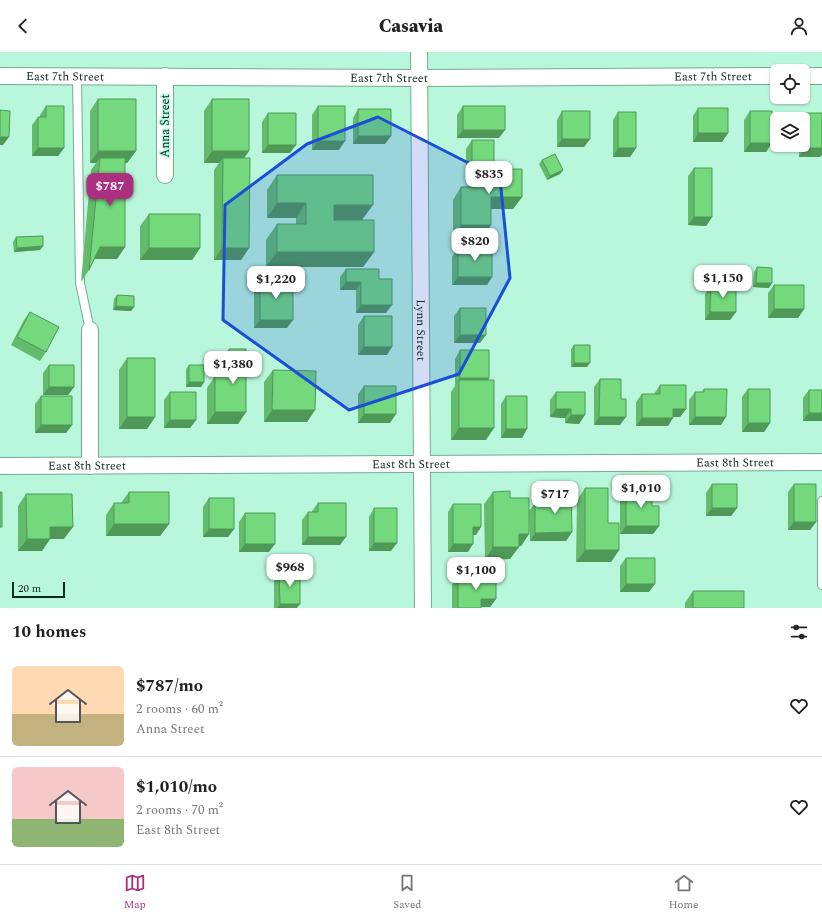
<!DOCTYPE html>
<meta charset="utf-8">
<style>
:root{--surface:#fff;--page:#f2f2f2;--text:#222;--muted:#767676;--line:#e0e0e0;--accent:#ac2f80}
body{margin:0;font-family:Spectral,serif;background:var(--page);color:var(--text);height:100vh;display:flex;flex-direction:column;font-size:15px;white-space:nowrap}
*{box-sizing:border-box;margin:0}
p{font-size:13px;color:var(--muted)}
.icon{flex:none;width:22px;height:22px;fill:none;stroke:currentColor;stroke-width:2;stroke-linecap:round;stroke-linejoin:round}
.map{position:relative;height:556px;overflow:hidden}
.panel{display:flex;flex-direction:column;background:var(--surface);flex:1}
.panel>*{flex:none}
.buttons{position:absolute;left:770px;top:12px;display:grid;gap:8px}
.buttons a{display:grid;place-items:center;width:40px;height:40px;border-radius:6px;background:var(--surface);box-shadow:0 1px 3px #0004;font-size:20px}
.scale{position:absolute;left:12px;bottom:10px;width:53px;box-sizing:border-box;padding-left:4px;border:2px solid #10291f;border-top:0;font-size:11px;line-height:14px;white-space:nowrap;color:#10291f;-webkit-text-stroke:3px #b9f7dc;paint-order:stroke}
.price{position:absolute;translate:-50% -34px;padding:0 9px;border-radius:8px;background:#fff;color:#222;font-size:13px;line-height:26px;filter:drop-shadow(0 1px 2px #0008)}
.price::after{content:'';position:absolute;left:50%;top:24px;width:12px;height:9px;margin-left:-6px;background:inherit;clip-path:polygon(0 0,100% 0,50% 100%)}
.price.on{background:var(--accent);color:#fff}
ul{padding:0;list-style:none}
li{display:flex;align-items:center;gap:12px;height:100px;padding:0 12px}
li+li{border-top:1px solid var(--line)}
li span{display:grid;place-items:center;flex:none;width:112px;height:80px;border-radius:6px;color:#555}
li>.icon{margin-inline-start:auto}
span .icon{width:48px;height:48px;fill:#fffc;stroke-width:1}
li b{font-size:17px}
h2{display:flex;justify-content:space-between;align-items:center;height:48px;padding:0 12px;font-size:17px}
header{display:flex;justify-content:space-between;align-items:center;height:52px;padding:0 12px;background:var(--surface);font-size:18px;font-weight:800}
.dock{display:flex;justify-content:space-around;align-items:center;height:56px;border-top:1px solid var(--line);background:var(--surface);font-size:11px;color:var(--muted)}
.dock a{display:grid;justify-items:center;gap:2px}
.dock .on{color:var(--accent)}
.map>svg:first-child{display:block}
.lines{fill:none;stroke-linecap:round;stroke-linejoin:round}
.service-casing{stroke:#72ad93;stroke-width:10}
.minor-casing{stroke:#72ad93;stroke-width:18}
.service{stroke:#fff;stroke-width:8}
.minor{stroke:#fff;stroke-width:16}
.wall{fill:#63bb6b}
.shaded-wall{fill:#509857}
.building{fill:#73d97c;stroke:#509857}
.marked{fill:#1d4ed8;fill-opacity:0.2;stroke:#1d4ed8;stroke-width:3;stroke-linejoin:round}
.labels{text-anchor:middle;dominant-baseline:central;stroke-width:3;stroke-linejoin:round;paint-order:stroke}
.street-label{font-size:12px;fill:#10291f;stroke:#b9f7dc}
</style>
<header><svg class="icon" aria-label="back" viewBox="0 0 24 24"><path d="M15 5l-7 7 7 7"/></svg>Casavia<svg class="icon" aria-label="person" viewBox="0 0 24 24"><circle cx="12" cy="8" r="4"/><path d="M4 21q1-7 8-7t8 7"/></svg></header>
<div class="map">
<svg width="822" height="556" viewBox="0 0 822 556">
<rect width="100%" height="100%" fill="#b9f7dc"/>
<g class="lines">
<defs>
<path id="service" d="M77,24L80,231L90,278
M822,449V533"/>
<g id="minor">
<path id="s1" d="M419,0L423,556"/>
<path id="s2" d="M0,24L419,26L777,24"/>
<path d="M165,24V123"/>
<path d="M803,24H822"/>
<path id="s3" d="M0,414L822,410"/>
<path d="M90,414V278"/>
</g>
</defs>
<use href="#service" class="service-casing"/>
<use href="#minor" class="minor-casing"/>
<use href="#service" class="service"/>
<use href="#minor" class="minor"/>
</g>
<path class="wall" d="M98,47L136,99L127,111H125V195L117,207H94L89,218L81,230L91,118L96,111H90V59Z
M212,47L249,99L244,106L249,196L241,208H214V118L219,111H204V59Z
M46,54L64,96L58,104H32V73L38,65H40V63Z
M318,54L339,98H312V63Z
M463,54L499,86H457V63Z
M698,56L728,81L722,90H693V64Z
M358,57L385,92H353V66Z
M562,59L590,87L584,95H557V68Z
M750,59L772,91L766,100H744V68Z
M618,60L636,96L630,105H613V68Z
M268,61L290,101H262V70Z
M805,61L820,105H799V93H803V67H801Z
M472,88L488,120H466V97Z
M542,108L563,118L560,122L547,128L539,112Z
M694,116L712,165L706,174L688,173V124Z
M492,117L522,145L513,157H491L483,185H453V148L461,135H468V133L476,121H489Z
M277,123L363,168L374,200L363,215H266V188L277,172H296V166H267V138Z
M149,162L200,196L192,208H140V174Z
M16,185L43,194L40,198L14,200L13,190Z
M458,196L492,225L487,233H452V205Z
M757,215L769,236L753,235L754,220Z
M346,217L379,227L386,261H356V238H340V225Z
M260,228L287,276H254V237Z
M711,233L736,260L730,268H705V242Z
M774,233L804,257L798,266H768V241Z
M117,243L134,255L131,259L113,258L114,247Z
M460,256L480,291H454V264Z
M30,260L46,300L40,309L11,293L24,268Z
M364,264L387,303H358V273Z
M574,293L587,315H571V297Z
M229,297L246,360L238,372H207V336L215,324H221V309Z
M460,298L489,326L488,328L486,388H451V340L455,334V307Z
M127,306L155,365L147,377H119V318Z
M49,313L74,335L68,343H43V321Z
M189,313L204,330L201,335H186V317Z
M273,318L315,358L307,370H264V330Z
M600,327L621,347L620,373H594V335Z
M660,333L686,357L680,365H673L668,374H636V350L642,342H654Z
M364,334L390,371H358V342Z
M704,337L721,373H689V348L695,340H702Z
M748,337L770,371L764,380H742V345Z
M809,338L822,369H803V346Z
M170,340L196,368L190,376H164V348Z
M556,340H585L579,372L565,371V366L550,365V348Z
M41,344L72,373L66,381H35V352Z
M506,344L527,377L522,386H501V352Z
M712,432L737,456L731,464H706V441Z
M794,432L816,470L810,478H788V440Z
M585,436L608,471L619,498L611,510H576L577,448Z
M626,438L652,454L659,474L653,482H620V447Z
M557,439L572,480L566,489H530L529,459L535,451H551V447Z
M129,440L169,472L160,484H106V463L114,451H121Z
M493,440L510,446L529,482L521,494H519L510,507L485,508L484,452Z
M26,442L64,487H50L42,499H18V454Z
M209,446L234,477L228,485H203V455Z
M318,451L340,493H302V468L308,460H312V459Z
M453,452L476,483H473L468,500H448V460Z
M374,456L391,499H369V465Z
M245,461L269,500H239V470Z
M626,506L649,540H620V514Z
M279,521L297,556H274V529Z
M458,524L496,547L490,555H481V556H452V533Z
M693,539L744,556H685V551Z"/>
<path class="shaded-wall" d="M463,78H505L499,86H457Z
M698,81H728L722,90H693Z
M358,84H391L385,92H353Z
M0,85H9L3,93H0Z
M562,87H590L584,95H557Z
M318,89H345L339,98H312Z
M750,91H772L766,100H744Z
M268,93H296L290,101H262Z
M38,96H64L58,104H32Z
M618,96H636L630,105H613Z
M805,96H822V103L820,105H799Z
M98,99H136L127,111H99L100,106L96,111H90Z
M212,99H249L241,111L223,106L219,111H204Z
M472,112H494L488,120H466Z
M563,118L560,122L547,128L550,124Z
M491,145H522L513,157H483Z
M277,151H306L296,166H267Z
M334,153H373L362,168H323Z
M694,165H712L706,174L688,173Z
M461,173H491L483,185H453Z
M43,194L40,198L14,200L17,196Z
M100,195H125L117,207H91Z
M149,196H200L192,208H140Z
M222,196H249L241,208H214Z
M277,200H374L363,215H266Z
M458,225H492L487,233H452Z
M346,230H361L356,238H340Z
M756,231H772L769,236L753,235Z
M361,253H392L386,261H356Z
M116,254L134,255L131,259L113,258Z
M774,257H804L798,266H768Z
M710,260H736L730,268H705Z
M260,268H293L287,276H254Z
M460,283H486L480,291H454Z
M364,295H392L387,303H358Z
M574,311H590L587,315H571Z
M460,326H489L483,334L459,328L455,334Z
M189,330H204L201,335H186Z
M49,335H74L68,343H43Z
M556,357H571L565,366L550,365Z
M673,357H686L680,365H668Z
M272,358H315L307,370H264Z
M215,360H246L238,372H207Z
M809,361H822V369H803Z
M364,362H396L390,371H358Z
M571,363H585L579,372L565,371Z
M127,365H155L147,377H119Z
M599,365H626L620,373H594Z
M695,365H726L721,373H689Z
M642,366H673L668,374H636Z
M170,368H196L190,376H164Z
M748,371H770L764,380H742Z
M41,373H72L66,381H35Z
M459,376H494L486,388H451Z
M506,377H527L522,386H501Z
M712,456H737L731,464H706Z
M794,470H816L810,478H788Z
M114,472H169L160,484H106Z
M626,474H659L653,482H620Z
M50,475H73L64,487H50L42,499H18L27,487Z
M473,475H481L476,483H468Z
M209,477H234L228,485H203Z
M572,480L566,489H530L535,481Z
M519,482H529L521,494H510Z
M308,485H346L340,493H302Z
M374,491H397L391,499H369Z
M245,492H275L269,500H239Z
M453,492H473L468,500H448Z
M493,495H519L510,507L485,508Z
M585,498H619L611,510H576Z
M626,532H655L649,540H620Z
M481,547H496L490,555H475Z
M280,552H300L297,556H277Z"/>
<path class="building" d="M98,47H136V99H98Z
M212,47H249V99H212Z
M46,54H64V96H38V65H46Z
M318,54H345V89H318Z
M463,54H505V78H463Z
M698,56H728V81H698Z
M358,57H391V84H358Z
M0,58L10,59L9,85H0Z
M562,59H590V87H562Z
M750,59H772V91H750Z
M618,60H636V96H618Z
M268,61H296V93H268Z
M805,61H822V96H805Z
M472,88H494V112H472Z
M555,102L563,118L550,124L542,108Z
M100,106H125V195H100L89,218Z
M223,106H250L249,196H222Z
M694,116H712V165H694Z
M492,117H522V145H491V173H461V135H476V121H492Z
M277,123H373V153H334V168H374V200H277V172H306V151H277Z
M149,162H200V196H149Z
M43,184V194L17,196L16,185Z
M458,196H492V225H458Z
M757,215L772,216V231H756Z
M346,217H379V227H392V253H361V230H346Z
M260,228H293V268H260Z
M711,233H736V260H710Z
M774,233H804V257H774Z
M117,243L134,244V255L116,254Z
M460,256H486V283H460Z
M30,260L59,275L46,300L17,285Z
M364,264H392V295H364Z
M574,293H590V311H574Z
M229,297H246V360H215V324H229Z
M460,298H489V326H460Z
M127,306H155V365H127Z
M49,313H74V335H49Z
M189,313H204V330H189Z
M273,318L316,319L315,358H272Z
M600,327H621V347H626V365H599Z
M459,328H494V376H459Z
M660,333H686V357H673V366H642V342H660Z
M364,334H396V362H364Z
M704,337H727L726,365H695V340H704Z
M748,337H770V371H748Z
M809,338H822V361H809Z
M170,340H196V368H170Z
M556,340H585V363H571V357H556Z
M41,344H72V373H41Z
M506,344H527V377H506Z
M712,432H737V456H712Z
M794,432H816V470H794Z
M585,436H608V471H619V498H585Z
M626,438H652V454H659V474H626Z
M510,439V446H529V482H519V495H493V440Z
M557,439H571L572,480L535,481V451H557Z
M0,440H2V475H0Z
M129,440H169V472H114V451H129Z
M26,442H72L73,475H50V487H27Z
M209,446H234V477H209Z
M318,451H346V485H308V460H318Z
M453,452H481V475H473V492H453Z
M374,456H397V491H374Z
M245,461H275V492H245Z
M626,506H655V532H626Z
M300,520V552H280L279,521Z
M458,524H496V547H481V556H458Z
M693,539H744V556H693Z"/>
<path class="marked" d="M378,65L500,127L510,226L459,322L349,358L223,268L225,153L307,92Z"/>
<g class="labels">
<g class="street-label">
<text stroke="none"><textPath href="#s2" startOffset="65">East 7th Street</textPath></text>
<text stroke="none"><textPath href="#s2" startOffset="713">East 7th Street</textPath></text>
<text stroke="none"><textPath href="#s2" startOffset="389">East 7th Street</textPath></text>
<text transform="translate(165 74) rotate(-90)">Anna Street</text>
<text stroke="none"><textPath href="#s1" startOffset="278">Lynn Street</textPath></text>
<text stroke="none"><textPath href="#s3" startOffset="735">East 8th Street</textPath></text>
<text stroke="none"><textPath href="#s3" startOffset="411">East 8th Street</textPath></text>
<text stroke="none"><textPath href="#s3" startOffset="87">East 8th Street</textPath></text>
</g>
</g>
</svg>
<div class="buttons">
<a><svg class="icon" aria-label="locate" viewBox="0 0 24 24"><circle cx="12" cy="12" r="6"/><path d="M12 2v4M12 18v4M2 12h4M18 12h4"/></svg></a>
<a><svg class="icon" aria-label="layers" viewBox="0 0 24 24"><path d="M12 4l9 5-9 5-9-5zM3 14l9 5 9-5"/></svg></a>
</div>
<div class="scale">20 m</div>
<b class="price" style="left:489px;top:143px">$835</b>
<b class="price on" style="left:110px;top:155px">$787</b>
<b class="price" style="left:475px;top:210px">$820</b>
<b class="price" style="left:723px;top:247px">$1,150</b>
<b class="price" style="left:276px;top:248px">$1,220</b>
<b class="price" style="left:233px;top:333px">$1,380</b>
<b class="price" style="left:641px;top:457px">$1,010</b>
<b class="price" style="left:555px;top:463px">$717</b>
<b class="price" style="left:290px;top:536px">$968</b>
<b class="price" style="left:476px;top:539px">$1,100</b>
</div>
<section class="panel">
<h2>10 homes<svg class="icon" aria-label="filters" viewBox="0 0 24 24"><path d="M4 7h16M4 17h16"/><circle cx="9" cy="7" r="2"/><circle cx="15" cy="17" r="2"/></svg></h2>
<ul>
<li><span style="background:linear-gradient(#ffd9b3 60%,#c2b280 0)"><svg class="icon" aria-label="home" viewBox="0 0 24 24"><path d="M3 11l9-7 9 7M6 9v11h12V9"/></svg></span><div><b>$787/mo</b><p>2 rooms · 60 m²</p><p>Anna Street</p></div><svg class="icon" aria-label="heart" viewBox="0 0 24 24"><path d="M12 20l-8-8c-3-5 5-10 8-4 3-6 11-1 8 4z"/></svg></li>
<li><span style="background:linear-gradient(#f6c9c9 65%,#8fb573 0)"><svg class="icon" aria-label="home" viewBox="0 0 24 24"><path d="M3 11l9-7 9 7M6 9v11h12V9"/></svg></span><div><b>$1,010/mo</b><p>2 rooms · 70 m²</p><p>East 8th Street</p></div><svg class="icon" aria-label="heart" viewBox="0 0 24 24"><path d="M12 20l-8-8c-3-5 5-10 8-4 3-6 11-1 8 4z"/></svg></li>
</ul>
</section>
<nav class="dock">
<a class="on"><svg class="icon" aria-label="map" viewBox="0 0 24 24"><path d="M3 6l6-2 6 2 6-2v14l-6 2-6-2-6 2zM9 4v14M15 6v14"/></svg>Map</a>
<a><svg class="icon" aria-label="saved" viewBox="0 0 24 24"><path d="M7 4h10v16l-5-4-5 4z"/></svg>Saved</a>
<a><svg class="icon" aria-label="home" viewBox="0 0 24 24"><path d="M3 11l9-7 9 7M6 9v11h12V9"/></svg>Home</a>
</nav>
